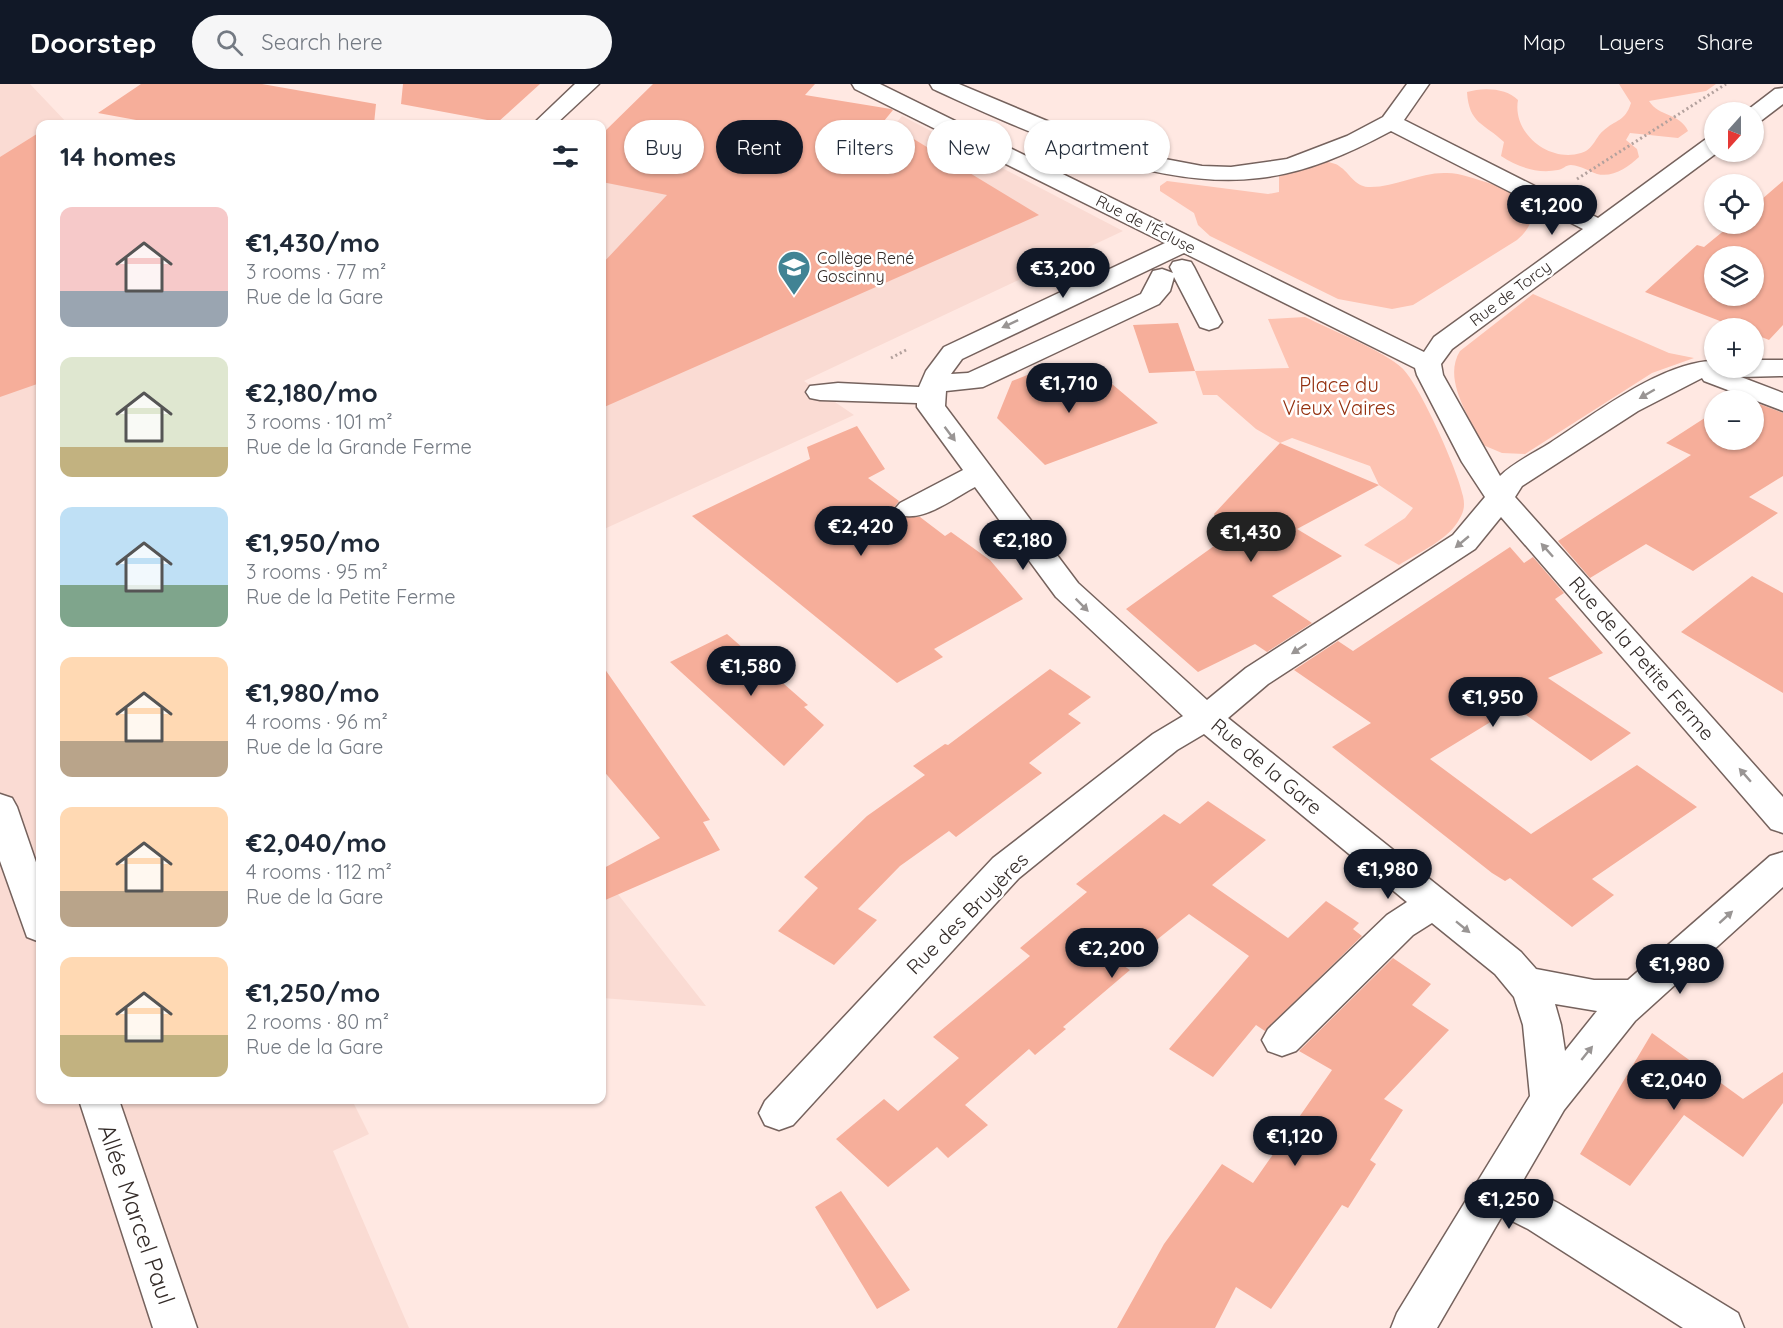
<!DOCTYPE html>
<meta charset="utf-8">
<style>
:root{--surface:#fff;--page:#f6f6f7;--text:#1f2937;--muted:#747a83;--accent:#111827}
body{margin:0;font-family:Quicksand,sans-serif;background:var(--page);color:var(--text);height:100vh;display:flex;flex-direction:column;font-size:22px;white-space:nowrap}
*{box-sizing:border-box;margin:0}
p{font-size:20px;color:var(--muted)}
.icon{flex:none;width:33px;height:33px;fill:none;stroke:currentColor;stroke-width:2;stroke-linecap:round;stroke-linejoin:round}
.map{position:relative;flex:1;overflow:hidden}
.drawer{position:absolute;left:36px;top:36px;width:570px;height:984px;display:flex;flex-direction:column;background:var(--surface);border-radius:12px;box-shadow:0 2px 4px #0004}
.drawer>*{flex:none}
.hud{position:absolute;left:624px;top:36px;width:570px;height:54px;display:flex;gap:12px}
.needle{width:39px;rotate:201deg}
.fabs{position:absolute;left:1704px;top:18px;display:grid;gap:12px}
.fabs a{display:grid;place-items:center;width:60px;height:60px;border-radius:50%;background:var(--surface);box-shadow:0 2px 4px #0004;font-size:30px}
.price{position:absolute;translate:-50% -51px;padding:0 14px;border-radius:21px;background:var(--accent);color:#fff;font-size:20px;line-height:39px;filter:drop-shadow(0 2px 3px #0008)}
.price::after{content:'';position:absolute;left:50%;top:36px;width:18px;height:14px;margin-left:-9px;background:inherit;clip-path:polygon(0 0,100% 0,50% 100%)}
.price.current{background:#222;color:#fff}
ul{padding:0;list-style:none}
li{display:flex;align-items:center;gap:18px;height:150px;padding:0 24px}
li span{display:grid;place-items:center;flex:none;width:168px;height:120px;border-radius:12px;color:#555}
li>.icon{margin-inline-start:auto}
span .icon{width:72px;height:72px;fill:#fffc;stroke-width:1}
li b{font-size:26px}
h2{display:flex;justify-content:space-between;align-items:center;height:72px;padding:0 24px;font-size:26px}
.chip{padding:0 21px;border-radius:27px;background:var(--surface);box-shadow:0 2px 4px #0004;font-size:21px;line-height:54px}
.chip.current{background:var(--accent);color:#fff}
header{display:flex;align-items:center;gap:36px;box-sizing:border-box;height:84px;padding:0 30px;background:var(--accent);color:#fff}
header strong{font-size:28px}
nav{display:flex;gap:33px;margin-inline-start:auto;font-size:21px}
.search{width:420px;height:54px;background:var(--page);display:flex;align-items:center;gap:15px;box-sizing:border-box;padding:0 21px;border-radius:33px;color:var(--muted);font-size:22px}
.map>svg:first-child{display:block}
.built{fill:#fadbd3}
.green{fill:#fdc3b2}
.building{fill:#f6ae9a;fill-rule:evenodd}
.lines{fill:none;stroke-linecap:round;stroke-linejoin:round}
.minor-casing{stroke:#75625d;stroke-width:3}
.path{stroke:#b3a19d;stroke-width:3;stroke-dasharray:2 3;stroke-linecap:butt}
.minor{fill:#fff;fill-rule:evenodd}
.oneway{fill:#999594}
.labels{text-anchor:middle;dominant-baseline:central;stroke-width:5;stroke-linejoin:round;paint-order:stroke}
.far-street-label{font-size:16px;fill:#332b28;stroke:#fff}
.far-poi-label{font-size:16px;fill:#332b28;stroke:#fff;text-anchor:start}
.park-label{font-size:20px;fill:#932f0e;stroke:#fff}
.street-label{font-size:20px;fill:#332b28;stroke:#fff}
.near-street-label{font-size:24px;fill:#332b28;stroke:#fff}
</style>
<header>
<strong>Doorstep</strong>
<div class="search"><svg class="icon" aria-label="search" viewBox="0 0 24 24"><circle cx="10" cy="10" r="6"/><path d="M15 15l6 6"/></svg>Search here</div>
<nav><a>Map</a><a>Layers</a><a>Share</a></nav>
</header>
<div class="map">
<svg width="1783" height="1244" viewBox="0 0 1783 1244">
<rect width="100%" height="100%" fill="#ffe8e2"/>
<path class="built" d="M0,0H30L68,40H40V1016H352L369,1050L333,1067L409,1244H0Z
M902,32L1123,147L804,297L854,331L602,446V71L834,114Z
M602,790L706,922L602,914Z"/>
<path class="green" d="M1619,0H1716L1706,7L1649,17C1659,33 1680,29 1688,47L1678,54L1630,49L1626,56L1637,65L1639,73C1628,83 1613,94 1597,90C1588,87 1582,82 1571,81C1565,81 1564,85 1558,86C1537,90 1518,83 1501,72L1504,58C1484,39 1469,40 1467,8C1483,3 1507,4 1518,16C1512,49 1549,79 1581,69C1593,66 1595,54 1603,47C1616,35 1625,38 1631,19Z
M1326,77C1330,79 1336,79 1339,82C1350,89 1354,102 1368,103C1394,104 1418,89 1444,89C1459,88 1475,95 1489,99C1518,109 1551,126 1517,156L1413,221L1392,225L1338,215L1210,152L1198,141L1194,129L1160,107V102L1167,97L1268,110L1279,108V92C1295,82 1308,78 1326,77Z
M1533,210L1669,269L1694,274L1652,289L1525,370L1502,369L1483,361C1470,334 1442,296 1460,267Z
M1305,233C1329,245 1386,268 1402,284C1420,301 1458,387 1463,412C1465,421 1464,427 1460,434C1449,456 1419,468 1399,481L1364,461L1405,434L1413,424L1379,401L1370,382L1292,354L1280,359L1256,345L1217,311H1203L1195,287L1289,284L1268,235Z"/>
<path class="building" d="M141,0H262L376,20L374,40H158L98,29Z
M403,0H540L498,38L401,20Z
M653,0H815L805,11L891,25L893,26L884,37L1039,131L602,324V180L667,111L602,98V50Z
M40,48V299L0,313V73Z
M1783,97V241L1769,256L1754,250V244H1738L1645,208L1697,161L1704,163L1732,140H1754V122ZM1714,172H1754V212H1714Z
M1178,239L1195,287L1149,289L1133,241Z
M1092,283L1158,339L1045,381L997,334L1012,297L1030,290L1041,301Z
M1754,318L1783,329V392L1749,413L1778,429L1693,487L1646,460L1590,494L1558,457L1691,371L1666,359L1714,328V356H1754Z
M857,342L885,385L868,394L899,417L893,425L898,432L920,433L945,452L951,448L990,476L1023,515L934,565L943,573L897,599L692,432L810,375L807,363Z
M1280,359L1379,401L1297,445L1342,472L1272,512L1312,539L1267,568L1255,560L1198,588L1126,525L1228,452L1214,430Z
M1510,463L1524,479L1533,473L1564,509L1555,515L1603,569L1548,594L1631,649L1591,677L1515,623L1430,675L1531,750L1637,681L1697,723L1592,795L1614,811L1572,843L1510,794L1505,797L1492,789L1332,663L1371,639L1294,586L1338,557L1353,567Z
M1752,492L1783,509V609L1681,548Z
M727,550L808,621L804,623L824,641L784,682L670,578Z
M602,581L710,736L703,738L720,766L603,817L602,785L660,754L602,685Z
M1050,585L1091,613L1068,630L1081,639L1029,679L1042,689L956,753L949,747L900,782L858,825L877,836L834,881L778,847L818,804L804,793L867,732L925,691L913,682L945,660L948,661Z
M1208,717L1266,756L1212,801L1288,854L1326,817L1359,839L1353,845L1362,852L1265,947L1256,941L1213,993L1169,965L1249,872L1189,830L1124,882L1130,886L1063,943L1066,945L1035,971L1029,965L965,1021L988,1041L948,1074L937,1063L888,1103L836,1055L884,1015L898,1027L959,974L933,953L1030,872L1020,864L1087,808L1076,800L1164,730L1180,740Z
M1393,874L1431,900L1412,921L1449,946L1384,1015L1403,1026L1370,1076L1376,1080L1348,1124L1342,1121L1271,1225L1236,1203L1215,1244H1117L1164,1160L1222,1080L1253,1099L1332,986L1299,967Z
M1652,949L1743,1015L1783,988V1019L1743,1073L1684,1031L1630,1102L1580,1070Z
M841,1107L910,1206L877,1225L815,1123Z"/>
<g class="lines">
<defs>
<path id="minor" d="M575,0H599L556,40H533Z
M852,0H880L1424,268L1434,253L1583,145L1391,47C1350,69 1306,89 1259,94C1154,107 1027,48 933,5L930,0H959L1052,39L1149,72L1202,82L1231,83L1287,75L1347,52L1383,33L1407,0H1429L1404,36L1598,134L1706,55L1714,53V68H1718L1452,265L1441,280L1443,291L1500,392C1513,379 1534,369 1550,359C1593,331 1663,277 1714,277V284H1754V276H1783V292L1741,293L1783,309V327L1704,297L1702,294L1638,327L1522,402L1515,413L1783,713V749L1771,745L1501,433L1475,465L1268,600L1228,634L1521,868L1536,885L1594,896H1628L1770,772L1783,768V803L1635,937L1564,1026L1521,1100L1558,1119L1738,1229L1744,1244H1683L1528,1145L1502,1132L1437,1244H1391L1397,1229L1530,1012L1523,941L1514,913L1495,890L1432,839L1413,851L1296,967L1282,972L1268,967L1262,956L1268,945L1387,831L1407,818L1204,650L1177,666L1019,794L793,1041L779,1046L765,1041L759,1029L765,1017L993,774L1153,650L1183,632L1056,513L975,403C954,414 924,438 900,431L895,425L900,419L963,386L917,323V319L820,316L810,314L806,308L810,302L838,299L919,303L926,287L944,263L1165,159L855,5ZM1184,169L1415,284L1417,291L1462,378L1485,413L1453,451L1246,584L1207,616L1078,499L945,322L946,307L983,303L1159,220L1170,207L1174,193L1200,243L1209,246L1218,243L1222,238L1194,183L1191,178L1182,176L1173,178L1170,183L1173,189L1162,185L1153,187L1141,210L968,289L951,290L962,275ZM1555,920L1597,927L1565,967L1561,941Z
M1783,4V20L1762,36L1754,37V28H1745L1775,5Z
M0,710L12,714L17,723L40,790V858L27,853L0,777Z
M79,1016H119L197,1244H153Z"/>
</defs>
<use href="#minor" class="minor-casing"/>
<path class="path" d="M1577,95L1726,0
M891,274L908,265"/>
<use href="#minor" class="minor"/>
</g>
<defs><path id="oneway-solid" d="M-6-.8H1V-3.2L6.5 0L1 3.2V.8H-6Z" transform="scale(1.5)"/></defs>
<g class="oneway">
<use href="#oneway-solid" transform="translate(1010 240) rotate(155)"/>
<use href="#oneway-solid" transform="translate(1647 310) rotate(150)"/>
<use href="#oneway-solid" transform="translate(950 350) rotate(53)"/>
<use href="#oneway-solid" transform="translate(1462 458) rotate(140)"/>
<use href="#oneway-solid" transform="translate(1547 466) rotate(-132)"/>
<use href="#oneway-solid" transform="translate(1082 521) rotate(45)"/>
<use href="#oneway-solid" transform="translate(1299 565) rotate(147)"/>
<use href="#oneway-solid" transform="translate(1745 691) rotate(-131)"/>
<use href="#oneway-solid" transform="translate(1726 833) rotate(-42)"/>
<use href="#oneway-solid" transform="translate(1463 843) rotate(39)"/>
<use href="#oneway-solid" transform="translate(1587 969) rotate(-51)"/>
</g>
<defs>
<symbol id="school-pin" viewBox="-11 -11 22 30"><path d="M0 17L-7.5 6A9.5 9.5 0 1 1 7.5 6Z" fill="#418394" stroke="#fff"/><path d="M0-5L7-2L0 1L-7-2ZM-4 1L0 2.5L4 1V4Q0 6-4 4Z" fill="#fff"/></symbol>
</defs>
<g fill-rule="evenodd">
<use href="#school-pin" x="775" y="164" width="38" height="52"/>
</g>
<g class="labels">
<g class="far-street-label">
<text transform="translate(1146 140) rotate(27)">Rue de l'Écluse</text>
<text transform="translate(1510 209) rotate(-37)">Rue de Torcy</text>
</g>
<g class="far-poi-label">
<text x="817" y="174">Collège René<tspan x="817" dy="18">Goscinny</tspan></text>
</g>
<g class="park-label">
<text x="1339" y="300">Place du<tspan x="1339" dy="23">Vieux Vaires</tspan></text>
</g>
<g class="street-label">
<text transform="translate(1642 574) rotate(49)">Rue de la Petite Ferme</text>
<text transform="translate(1267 682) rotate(40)">Rue de la Gare</text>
<text transform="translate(967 829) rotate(-45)">Rue des Bruyères</text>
</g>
<g class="near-street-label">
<text transform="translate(137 1130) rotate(71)">Allée Marcel Paul</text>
</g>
</g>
</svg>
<div class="fabs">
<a><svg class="needle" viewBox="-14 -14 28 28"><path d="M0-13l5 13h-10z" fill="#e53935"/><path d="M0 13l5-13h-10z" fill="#747a83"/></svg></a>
<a><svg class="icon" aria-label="locate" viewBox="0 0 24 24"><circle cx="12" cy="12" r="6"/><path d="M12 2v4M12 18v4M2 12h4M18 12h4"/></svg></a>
<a><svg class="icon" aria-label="layers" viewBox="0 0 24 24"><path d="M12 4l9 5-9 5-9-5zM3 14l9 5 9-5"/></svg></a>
<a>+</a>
<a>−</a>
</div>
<b class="price" style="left:1552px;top:152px">€1,200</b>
<b class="price" style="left:1063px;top:215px">€3,200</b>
<b class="price" style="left:1069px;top:330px">€1,710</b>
<b class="price" style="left:861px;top:473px">€2,420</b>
<b class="price current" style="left:1251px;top:479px">€1,430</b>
<b class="price" style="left:1023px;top:487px">€2,180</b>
<b class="price" style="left:751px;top:613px">€1,580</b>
<b class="price" style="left:1493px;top:644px">€1,950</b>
<b class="price" style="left:1388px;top:816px">€1,980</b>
<b class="price" style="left:1112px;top:895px">€2,200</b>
<b class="price" style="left:1680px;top:911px">€1,980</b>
<b class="price" style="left:1674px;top:1027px">€2,040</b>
<b class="price" style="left:1295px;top:1083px">€1,120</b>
<b class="price" style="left:1509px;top:1146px">€1,250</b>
<div class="hud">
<a class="chip">Buy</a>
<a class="chip current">Rent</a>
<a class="chip">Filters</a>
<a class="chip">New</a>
<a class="chip">Apartment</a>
</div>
<section class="drawer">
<h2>14 homes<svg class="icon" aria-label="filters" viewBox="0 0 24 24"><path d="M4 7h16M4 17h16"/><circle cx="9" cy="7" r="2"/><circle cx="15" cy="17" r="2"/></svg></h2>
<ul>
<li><span style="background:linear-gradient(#f6c9c9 70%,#9aa5b1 0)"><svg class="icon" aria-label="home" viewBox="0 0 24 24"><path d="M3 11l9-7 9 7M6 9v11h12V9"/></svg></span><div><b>€1,430/mo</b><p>3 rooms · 77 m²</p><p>Rue de la Gare</p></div></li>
<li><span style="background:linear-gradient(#dfe7d0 75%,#c2b280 0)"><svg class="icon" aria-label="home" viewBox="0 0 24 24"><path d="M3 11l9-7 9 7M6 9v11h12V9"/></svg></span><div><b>€2,180/mo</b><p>3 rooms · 101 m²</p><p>Rue de la Grande Ferme</p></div></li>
<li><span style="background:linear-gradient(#bfe0f5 65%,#7fa58c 0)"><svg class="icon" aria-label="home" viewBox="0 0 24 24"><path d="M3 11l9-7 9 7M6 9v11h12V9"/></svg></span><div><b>€1,950/mo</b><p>3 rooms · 95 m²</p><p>Rue de la Petite Ferme</p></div></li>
<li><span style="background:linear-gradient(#ffd9b3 70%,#b9a48a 0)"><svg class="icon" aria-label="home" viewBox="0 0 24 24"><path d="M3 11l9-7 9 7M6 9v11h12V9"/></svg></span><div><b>€1,980/mo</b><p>4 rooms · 96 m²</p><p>Rue de la Gare</p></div></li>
<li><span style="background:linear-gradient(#ffd9b3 70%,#b9a48a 0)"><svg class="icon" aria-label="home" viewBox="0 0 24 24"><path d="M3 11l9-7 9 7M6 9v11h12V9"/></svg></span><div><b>€2,040/mo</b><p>4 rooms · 112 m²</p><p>Rue de la Gare</p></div></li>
<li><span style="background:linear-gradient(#ffd9b3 65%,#c2b280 0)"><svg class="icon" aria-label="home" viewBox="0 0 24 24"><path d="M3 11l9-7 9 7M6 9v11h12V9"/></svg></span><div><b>€1,250/mo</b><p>2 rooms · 80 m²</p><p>Rue de la Gare</p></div></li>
</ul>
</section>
</div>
